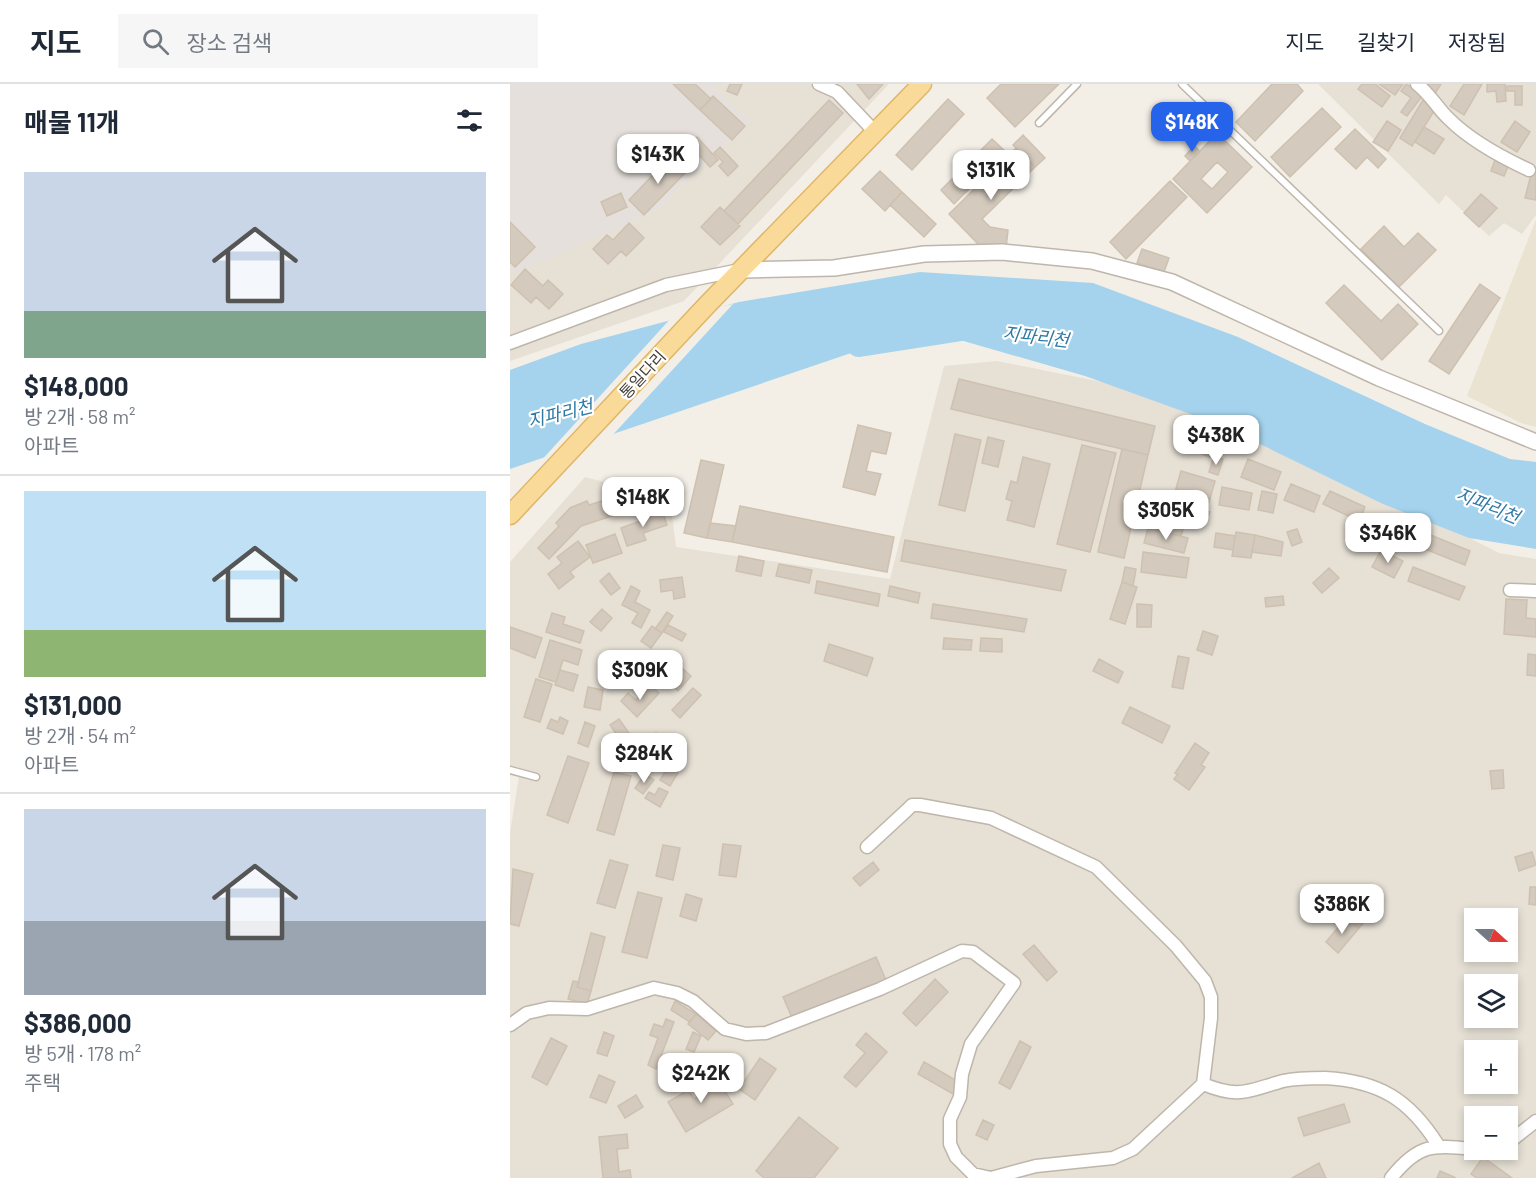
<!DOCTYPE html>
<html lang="ko">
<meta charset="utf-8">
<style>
:root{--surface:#fff;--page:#f6f6f7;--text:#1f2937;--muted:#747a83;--line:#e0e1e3;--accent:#2563eb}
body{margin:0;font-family:Barlow,"Noto Sans KR",sans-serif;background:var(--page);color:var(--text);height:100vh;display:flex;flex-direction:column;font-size:22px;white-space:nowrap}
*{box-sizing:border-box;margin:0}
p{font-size:20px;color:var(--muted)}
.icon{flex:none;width:33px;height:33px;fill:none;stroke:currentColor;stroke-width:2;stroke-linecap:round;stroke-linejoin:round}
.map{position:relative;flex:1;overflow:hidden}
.drawer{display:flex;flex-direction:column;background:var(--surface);width:510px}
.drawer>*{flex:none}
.needle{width:39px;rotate:111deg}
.tools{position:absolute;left:954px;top:824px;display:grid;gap:12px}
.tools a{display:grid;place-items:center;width:54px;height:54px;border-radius:0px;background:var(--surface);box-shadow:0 3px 9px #0003;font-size:30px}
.price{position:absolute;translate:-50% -51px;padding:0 14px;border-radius:12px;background:#fff;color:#222;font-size:20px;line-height:39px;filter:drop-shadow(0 2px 3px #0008)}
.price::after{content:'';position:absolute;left:50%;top:36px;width:18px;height:14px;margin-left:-9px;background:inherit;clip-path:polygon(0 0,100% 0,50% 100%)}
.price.selected{background:var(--accent);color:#fff}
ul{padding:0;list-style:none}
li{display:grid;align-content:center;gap:12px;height:318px;padding:0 24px}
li+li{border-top:2px solid var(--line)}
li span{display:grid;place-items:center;height:186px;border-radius:0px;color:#555}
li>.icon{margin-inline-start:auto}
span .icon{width:108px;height:108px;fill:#fffc;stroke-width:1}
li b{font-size:26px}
h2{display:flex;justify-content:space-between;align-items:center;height:72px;padding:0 24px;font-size:26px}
header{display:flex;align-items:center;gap:36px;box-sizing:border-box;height:84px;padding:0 30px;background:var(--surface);border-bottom:2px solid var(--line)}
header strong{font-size:28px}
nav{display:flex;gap:33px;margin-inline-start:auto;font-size:21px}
.search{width:420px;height:54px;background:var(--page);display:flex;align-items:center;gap:15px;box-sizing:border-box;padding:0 21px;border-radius:0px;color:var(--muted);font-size:22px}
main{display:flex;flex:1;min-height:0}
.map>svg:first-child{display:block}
.residential{fill:#e6e0d5;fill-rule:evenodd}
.industrial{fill:#e5e0db}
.education{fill:#ebe3d1}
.water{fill:#a5d3ed}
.pier{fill:#f3efe7}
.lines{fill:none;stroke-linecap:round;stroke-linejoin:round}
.river{stroke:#a5d3ed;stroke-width:26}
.building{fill:#d4cabd;stroke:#cec1b0;stroke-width:1.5;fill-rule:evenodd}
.service-casing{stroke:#beb6aa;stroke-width:9}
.minor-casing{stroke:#beb6aa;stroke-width:15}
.tertiary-casing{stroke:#beb6aa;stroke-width:18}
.primary-casing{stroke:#dfb668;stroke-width:21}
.service{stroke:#fff;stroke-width:6}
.minor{stroke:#fff;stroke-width:12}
.tertiary{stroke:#fff;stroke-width:15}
.primary{stroke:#fada98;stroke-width:18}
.labels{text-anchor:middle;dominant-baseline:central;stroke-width:4.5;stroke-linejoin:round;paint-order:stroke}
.street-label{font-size:16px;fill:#453f36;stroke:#fff}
.water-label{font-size:18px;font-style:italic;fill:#317aa5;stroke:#fff}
</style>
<header>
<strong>지도</strong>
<div class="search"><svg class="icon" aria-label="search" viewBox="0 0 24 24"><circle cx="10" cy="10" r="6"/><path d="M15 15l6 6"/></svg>장소 검색</div>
<nav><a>지도</a><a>길찾기</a><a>저장됨</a></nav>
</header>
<main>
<section class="drawer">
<h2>매물 11개<svg class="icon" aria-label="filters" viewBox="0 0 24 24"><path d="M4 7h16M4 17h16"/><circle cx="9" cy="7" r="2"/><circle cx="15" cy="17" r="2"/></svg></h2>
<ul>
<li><span style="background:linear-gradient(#c9d6e8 75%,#7fa58c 0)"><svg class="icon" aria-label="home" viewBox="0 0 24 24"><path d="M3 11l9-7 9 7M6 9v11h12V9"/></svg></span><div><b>$148,000</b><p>방 2개 · 58 m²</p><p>아파트</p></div></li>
<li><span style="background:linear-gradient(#bfe0f5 75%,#8fb573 0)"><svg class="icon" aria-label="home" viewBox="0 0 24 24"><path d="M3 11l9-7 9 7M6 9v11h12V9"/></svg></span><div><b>$131,000</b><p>방 2개 · 54 m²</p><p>아파트</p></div></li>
<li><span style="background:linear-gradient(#c9d6e8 60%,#9aa5b1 0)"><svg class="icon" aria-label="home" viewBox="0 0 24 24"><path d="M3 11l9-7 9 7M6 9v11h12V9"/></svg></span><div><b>$386,000</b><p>방 5개 · 178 m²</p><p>주택</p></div></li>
</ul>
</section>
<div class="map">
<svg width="1026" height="1094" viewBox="0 0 1026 1094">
<rect width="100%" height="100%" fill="#f3efe7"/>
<path class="residential" d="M201,0H379L174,217L0,277V186L5,189L147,126L240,37Z
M808,0H1026V131L1012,150L994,139L979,152L936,111L929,120Z
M487,277L692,318L989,469L1026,475V1094H0V749L9,692L0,688V478L75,393L160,415L166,463L380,495L434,282ZM964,834H998V867H964ZM964,900H998V933H964ZM964,966H998V999H964ZM964,1032H998V1065H964Z"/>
<path class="industrial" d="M0,0H201L240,37L147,126L5,190L0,186Z"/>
<path class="education" d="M1026,135V343L1011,339L957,312Z"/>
<path class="water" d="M410,188L583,199L728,253L915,340L1000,375L1026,378V465L959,454L873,420L711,341L575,292L412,245L0,385V286L71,260L229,218Z"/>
<path class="pier" d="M223,220L99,355L29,379L162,233Z"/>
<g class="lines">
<path class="river" d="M349,260L458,243"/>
</g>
<path class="building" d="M163,0H185L201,15L190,26Z
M220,0H232L227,11L217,7Z
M347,0H373L359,15Z
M491,0H549L505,43L477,14Z
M762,0H787L793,7L745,57L726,38Z
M852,0H865L880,12L872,23L848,5Z
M869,0H893L885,11Z
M896,0L913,11L897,32L891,28L901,14L891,7Z
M911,0H931L924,11Z
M954,0H972L954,31L940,22Z
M977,0H995L996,17L987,18L986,7L977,8Z
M997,2H1012V21H1005V7H997Z
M203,12L235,42L222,56L190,26Z
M438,15L454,30L402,86L386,71Z
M319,16L333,29L228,140L214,127Z
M913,16L926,24L902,62L890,54Z
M812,24L831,43L780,93L761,73Z
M877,37L891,46L878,67L863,58Z
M1005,37L1020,48L1007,68L991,58Z
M914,43L934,55L924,70L905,58Z
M845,45L876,75L868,84L857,73L846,85L825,65Z
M707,49L742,83L697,129L663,95ZM707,78L718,88L702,105L691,95Z
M513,51L535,74L525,83L503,61Z
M187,53L208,76L200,83L179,60Z
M482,55L496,68L444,120L431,106Z
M684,62L690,67L680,77L675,72Z
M210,63L228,82L218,92L209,82L213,78L204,69Z
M506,64L525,83L472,135L480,143L498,146L496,165L469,161L439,130Z
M161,72L177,87L134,131L119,116Z
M986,73L1000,78L994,92L981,87Z
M1023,83L1026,84V116L1015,114Z
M370,87L392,108L375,127L352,105Z
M660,97L677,113L616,175L600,158Z
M392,108L426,140L414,153L380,121Z
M111,109L117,123L97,132L91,118Z
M971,110L987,124L969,143L954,129Z
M210,123L230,142L210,161L191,143Z
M0,138L25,163L5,183L0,178Z
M119,139L134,154L116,172L111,167L98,180L83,165L97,151L103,156Z
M874,142L894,163L908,149L926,166L889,203L851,165Z
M632,165L659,174L654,188L627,179Z
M15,185L33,202L38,196L53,210L39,225L26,213L21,219L1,201Z
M970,200L990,214L939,290L919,277Z
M834,201L871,237L888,220L908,240L872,276L816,219Z
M449,295L645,342L638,371L441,325Z
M348,341L381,349L376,370L361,367L356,387L371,390L365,411L333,403Z
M445,350L471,356L455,427L429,421Z
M680,351L705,360L700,373L676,364Z
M478,353L494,357L488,383L472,379Z
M572,361L606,369L580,468L547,460Z
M612,365L638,371L614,474L588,468Z
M704,372L713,375L708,391L699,388Z
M513,373L540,380L524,443L497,436L502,417L496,415L501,397L507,399Z
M738,375L771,388L764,406L731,393Z
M191,376L214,381L197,454L174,449Z
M671,387L705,397L699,418L665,408Z
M781,400L810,412L804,428L774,416Z
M712,403L742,409L739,426L709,421Z
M752,407L767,410L763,429L748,426Z
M820,407L855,423L849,437L813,420Z
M121,408L126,424L71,442L39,475L28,464L49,442L46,439L60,424L77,417L79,421Z
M230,422L384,453L377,488L222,458Z
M685,423L700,428L697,436L683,431Z
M152,426L157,441L133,449L136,456L117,462L111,444L130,437L128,434Z
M876,433L960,467L955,481L870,447Z
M665,437L675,439L671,452L647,447L649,438L664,442Z
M200,439L226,442L222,458L197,454Z
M638,444L678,454L674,469L634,459Z
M787,445L792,458L782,462L777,448Z
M726,448L745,451L741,474L722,472Z
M706,449L725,452L723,466L704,463Z
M105,450L112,469L83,479L76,461Z
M745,451L773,458L771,472L742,468Z
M395,456L556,486L551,507L391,477Z
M68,457L80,473L60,488L64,493L49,505L38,490L52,479L47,473Z
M871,466L893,477L884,494L862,483Z
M633,468L679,474L676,494L631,488Z
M229,472L254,477L251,492L226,487Z
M269,480L302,486L299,499L266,492Z
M615,483L626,485L623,502L612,498Z
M903,483L955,503L949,516L898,497Z
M819,484L829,494L812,509L803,499Z
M99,489L110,504L101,511L90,497Z
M172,493L175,513L164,515L163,506L151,508L150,496Z
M307,497L370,510L368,522L305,509Z
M612,498L627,503L615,540L600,535Z
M121,502L130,507L125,518L140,526L131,544L122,539L128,529L112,521Z
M380,502L410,509L408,519L378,512Z
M773,512L774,521L756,523L755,514Z
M996,515L1017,516L1016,534L1026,535V553L994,550Z
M423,520L517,535L514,548L421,534Z
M627,520L642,521L641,543H627Z
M92,525L102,534L91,547L80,538Z
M157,528L163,532L152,549L145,545Z
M42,529L55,533L53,540L74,547L70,559L36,548Z
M158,541L176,550L172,557L154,548Z
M142,542L152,549L141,564L131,557Z
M0,543L32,554L25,574L0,564Z
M693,547L708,552L702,571L687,566Z
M434,554L462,556L461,566L433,565Z
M471,554L492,555V568L470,567Z
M40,556L72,566L68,581L53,576L46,598L29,593Z
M319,560L363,574L357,592L314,577Z
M1018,570L1026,571V592L1017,591Z
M668,572L679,574L673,605L662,603Z
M589,575L613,588L608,599L583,587Z
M127,582L133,589L120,601L114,594Z
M157,583L166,591L172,584L181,592L168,607L150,591Z
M50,586L68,591L63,607L45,601Z
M26,595L42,600L30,638L14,633Z
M140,601L149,609L127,633L111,617L118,609L126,616Z
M78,603L93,606L90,626L74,623Z
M183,604L191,611L170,634L162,626Z
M620,623L660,642L652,659L612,639Z
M50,633L58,637L53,650L37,644L41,635L48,638Z
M109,635L131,666L122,672L100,641Z
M75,638L85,642L78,663L68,659Z
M146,649L158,659L151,668L139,657Z
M685,659L699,669L691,681L695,683L679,706L664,695L668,690L665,689Z
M58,672L79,679L58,739L37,731Z
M162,676L172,682L160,702L150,696Z
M993,686L994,704L982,705L980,687Z
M104,688L121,692L104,751L87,746Z
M135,690L144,696L133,710L125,704Z
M149,704L158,708L150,723L135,714L139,708L145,711Z
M213,760L231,762L226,793L209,791Z
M153,761L170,764L163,796L146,792Z
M1022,768L1026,781L1009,787L1005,773Z
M100,776L118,781L105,824L87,819Z
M363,778L369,786L350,802L343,794Z
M3,785L23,790L9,842L0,840Z
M1020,803H1026V821L1019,820Z
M128,808L152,814L137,874L112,868Z
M176,810L192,815L186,837L170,832Z
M850,810L866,824L849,844L832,830Z
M836,834L849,844L828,869L816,858Z
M81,849L95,853L81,907L67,903Z
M524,861L547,888L537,897L513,870Z
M366,873L376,896L283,936L273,913Z
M425,895L438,908L406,942L393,929Z
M63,897L69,898L67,903L81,907L77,920L58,915Z
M165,917L186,930L180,938L161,926Z
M186,930L206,947L198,956L178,940Z
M156,935L164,938L146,985L138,981L148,954L140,951L144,940L153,943Z
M94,948L104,952L97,972L87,969Z
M183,948L191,952L184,968L176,965Z
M356,949L377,968L346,1003L334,993L355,969L346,961Z
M41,954L57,962L37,1001L22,993Z
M510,957L521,963L500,1005L489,999Z
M250,974L266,985L245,1016L229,1005Z
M414,978L449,998L443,1010L408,990Z
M89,991L105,998L96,1019L80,1013Z
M205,991L223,1020L176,1048L158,1018L178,1006L184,1015L192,1009L187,1002Z
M126,1011L133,1023L115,1034L108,1022Z
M834,1020L840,1038L794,1052L788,1034Z
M289,1033L328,1064L304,1094H254L246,1087Z
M473,1036L484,1041L477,1056L466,1051Z
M117,1050L118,1064L107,1065L109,1088L120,1086L121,1094H93L89,1053Z
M973,1073L1002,1094H967L961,1090Z
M809,1079L816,1094H782Z
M930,1087L946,1094H927Z"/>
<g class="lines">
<defs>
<path id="service" d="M672,0L929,247
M529,39L567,0
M0,686L26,693"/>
<path id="minor" d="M309,0L327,8L365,48
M907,0C922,12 927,24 939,35C961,57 991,73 1019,86
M0,259L156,201L230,186
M1000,506L1026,507
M0,941L17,929L39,924L77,925L144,904L167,909L183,917L215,945L236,950L256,949L370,905L452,867L463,868L504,899L461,960L452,990L450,1013L440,1035V1060L446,1073L463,1090L481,1094L526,1082L603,1074L623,1065L693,1000L701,934V913L695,897L666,862L586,783L481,734L410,721H402L397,726L357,763
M693,1000C730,1015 737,1007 773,997C787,994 801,994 815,994C869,997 899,1015 928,1061
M998,1059L1026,1037
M881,1094C909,1059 923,1061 964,1065"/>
<path id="tertiary" d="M232,186L324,184L414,170L492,168L582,177L662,198L869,294L1026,358"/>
<path id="primary" d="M0,431L197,221L412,0"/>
</defs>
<use href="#service" class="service-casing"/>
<use href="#minor" class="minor-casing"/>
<use href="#tertiary" class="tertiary-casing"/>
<use href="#primary" class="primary-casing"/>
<use href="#service" class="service"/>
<use href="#minor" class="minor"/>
<use href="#tertiary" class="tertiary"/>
<use href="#primary" class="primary"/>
</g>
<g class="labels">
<g class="street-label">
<text transform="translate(132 290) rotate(-47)">통일다리</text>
</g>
<g class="water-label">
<text transform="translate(526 252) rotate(7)">지파리천</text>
<text transform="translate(50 329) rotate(-14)">지파리천</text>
<text transform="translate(978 421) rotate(22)">지파리천</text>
</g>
</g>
</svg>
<div class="tools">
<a><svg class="needle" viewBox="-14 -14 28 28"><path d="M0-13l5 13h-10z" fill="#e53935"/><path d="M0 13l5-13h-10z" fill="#747a83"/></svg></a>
<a><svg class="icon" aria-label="layers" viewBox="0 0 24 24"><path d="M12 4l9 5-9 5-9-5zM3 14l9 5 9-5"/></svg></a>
<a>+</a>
<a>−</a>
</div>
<b class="price selected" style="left:682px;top:69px">$148K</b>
<b class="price" style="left:148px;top:101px">$143K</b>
<b class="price" style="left:481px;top:117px">$131K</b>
<b class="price" style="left:706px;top:382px">$438K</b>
<b class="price" style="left:133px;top:444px">$148K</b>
<b class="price" style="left:656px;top:457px">$305K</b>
<b class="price" style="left:878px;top:480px">$346K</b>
<b class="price" style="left:130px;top:617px">$309K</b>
<b class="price" style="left:134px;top:700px">$284K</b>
<b class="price" style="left:832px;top:851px">$386K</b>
<b class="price" style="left:191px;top:1020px">$242K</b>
</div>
</main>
